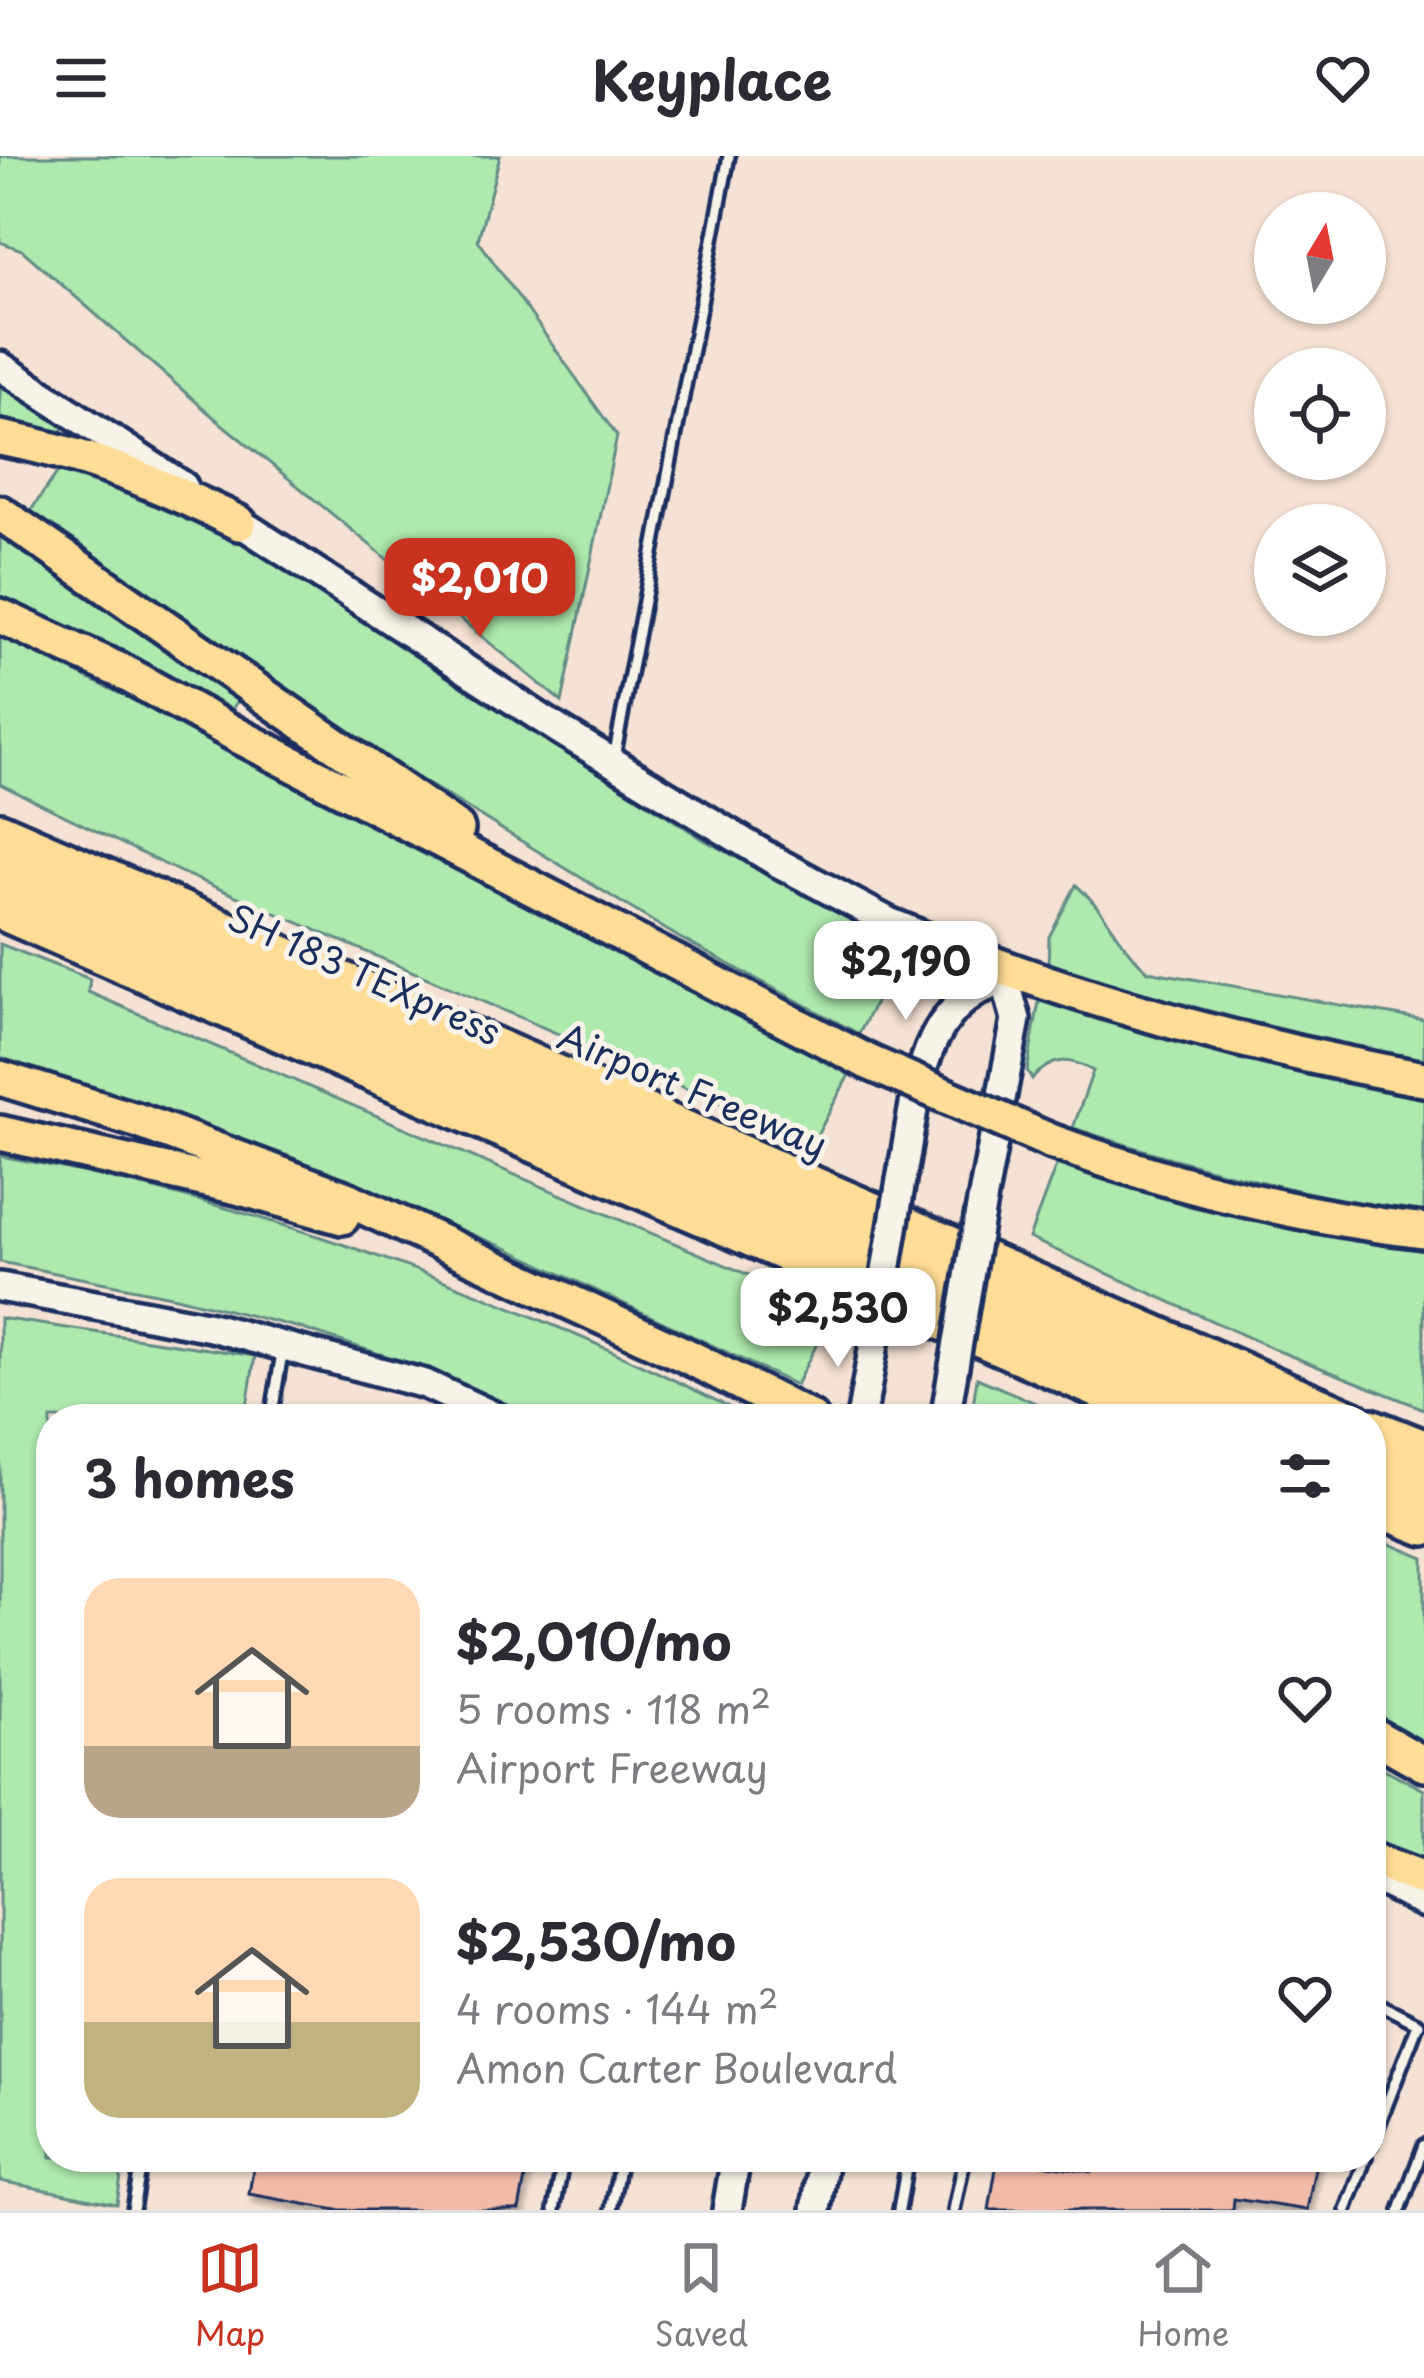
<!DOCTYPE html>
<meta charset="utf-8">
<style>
:root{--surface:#fff;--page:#f7f7f7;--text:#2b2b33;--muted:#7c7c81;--line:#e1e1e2;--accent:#c8321e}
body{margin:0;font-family:"Playpen Sans",sans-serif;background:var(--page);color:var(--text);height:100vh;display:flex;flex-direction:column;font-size:45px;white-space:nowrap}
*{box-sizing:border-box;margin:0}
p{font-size:39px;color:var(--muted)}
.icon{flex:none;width:66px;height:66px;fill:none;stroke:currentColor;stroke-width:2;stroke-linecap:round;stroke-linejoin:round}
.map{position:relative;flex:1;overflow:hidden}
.side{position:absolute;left:36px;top:1248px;width:1350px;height:768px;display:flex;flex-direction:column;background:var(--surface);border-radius:48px;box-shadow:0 3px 9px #0004}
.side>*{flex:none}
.needle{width:78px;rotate:10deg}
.tools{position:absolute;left:1254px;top:36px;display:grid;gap:24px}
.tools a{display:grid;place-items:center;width:132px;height:132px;border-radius:50%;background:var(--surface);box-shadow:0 3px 9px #0004;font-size:60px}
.price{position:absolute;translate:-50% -102px;padding:0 27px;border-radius:24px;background:#fff;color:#222;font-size:39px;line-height:78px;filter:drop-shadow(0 3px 6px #0008)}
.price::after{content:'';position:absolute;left:50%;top:72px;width:36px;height:27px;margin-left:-18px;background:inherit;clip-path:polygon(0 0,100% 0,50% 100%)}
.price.current{background:var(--accent);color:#fff}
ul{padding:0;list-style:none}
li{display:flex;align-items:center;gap:36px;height:300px;padding:0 48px}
li span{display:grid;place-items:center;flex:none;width:336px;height:240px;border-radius:36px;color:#555}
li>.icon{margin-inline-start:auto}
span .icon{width:144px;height:144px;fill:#fffc;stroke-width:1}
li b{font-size:51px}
h2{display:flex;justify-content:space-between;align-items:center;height:144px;padding:0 48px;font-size:51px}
header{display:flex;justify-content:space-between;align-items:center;height:156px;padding:0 48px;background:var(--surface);font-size:54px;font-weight:700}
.tabs{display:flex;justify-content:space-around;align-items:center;height:168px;border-top:3px solid var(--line);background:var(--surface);font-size:33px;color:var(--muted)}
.tabs a{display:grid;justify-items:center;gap:6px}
.tabs .current{color:var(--accent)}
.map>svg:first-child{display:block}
.green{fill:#aee9ae;stroke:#648c86;stroke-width:3}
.building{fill:#f2bba7;stroke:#1b2f5e;stroke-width:3;filter:url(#shadow)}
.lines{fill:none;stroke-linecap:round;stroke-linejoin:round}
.lane-casing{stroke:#1b2f5e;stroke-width:18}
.secondary-casing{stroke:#1b2f5e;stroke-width:36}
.highway-casing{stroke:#1b2f5e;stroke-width:42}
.lane{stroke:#f7f3e8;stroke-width:9}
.secondary{stroke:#f7f3e8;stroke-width:27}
.highway{stroke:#ffdd96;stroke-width:33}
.secondary-bridge-casing{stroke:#1b2f5e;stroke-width:36;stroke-linecap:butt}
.highway-bridge-casing{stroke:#1b2f5e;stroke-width:42;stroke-linecap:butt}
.secondary-bridge{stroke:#f7f3e8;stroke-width:27}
.highway-bridge{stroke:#ffdd96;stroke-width:33}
.labels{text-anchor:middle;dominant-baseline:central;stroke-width:10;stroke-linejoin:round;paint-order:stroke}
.street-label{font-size:36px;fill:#1b2f5e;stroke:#f7f3e8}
</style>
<header><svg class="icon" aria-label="menu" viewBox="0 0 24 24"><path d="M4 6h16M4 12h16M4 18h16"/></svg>Keyplace<svg class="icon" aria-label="heart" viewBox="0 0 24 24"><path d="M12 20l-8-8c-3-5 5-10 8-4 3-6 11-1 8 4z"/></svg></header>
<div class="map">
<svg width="1424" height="2054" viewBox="0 0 1424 2054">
<defs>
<filter id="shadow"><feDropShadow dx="4" dy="7" stdDeviation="3" flood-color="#0004"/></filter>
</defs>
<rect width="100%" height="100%" fill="#f6e2d4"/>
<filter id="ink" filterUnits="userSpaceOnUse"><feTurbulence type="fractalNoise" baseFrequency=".00833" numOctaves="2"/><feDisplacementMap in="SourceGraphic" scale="24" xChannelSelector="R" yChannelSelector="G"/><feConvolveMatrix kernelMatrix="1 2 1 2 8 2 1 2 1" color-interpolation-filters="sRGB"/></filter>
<g filter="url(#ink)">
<path class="green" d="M0,0H500L478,84L617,280L562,546L217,264L22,94L0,86Z
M0,225L63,271L59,281L0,267Z
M62,310L227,373L704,684L841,756L920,791L910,850L906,854L903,834L887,823L859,878L678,781L348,579L29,357Z
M0,375L158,483L238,544L232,553L0,440Z
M0,481L125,540L851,915L813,987L180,716L0,628Z
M1076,729C1110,758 1117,787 1148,815L1424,864V904L1226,865L1048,811L1049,781Z
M0,788L90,823L88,836L854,1164L852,1170L831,1160L796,1229L508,1093L333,1023L0,910Z
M1045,840L1424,934V1057C1303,1040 1189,1010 1073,972L1093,915C1068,900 1051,902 1032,923L1027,915L1039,845Z
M0,1000C266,1047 513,1141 753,1263H538L413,1209L300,1172L176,1141L0,1106Z
M1057,1007L1193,1051L1424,1095V1253L1281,1196L1029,1082Z
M0,1162L255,1200L245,1263H51V2001H124L117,2048L0,2025Z
M977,1222L1073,1263H971Z
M1371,1380L1424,1402V1590L1371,1558Z
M1371,1606L1424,1634V1715L1371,1693Z"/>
<path class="building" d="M255,2001H529L519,2054H337L249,2038Z
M998,2001L1093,2016L1096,2001H1317L1307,2054L1234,2043L1233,2054H989Z"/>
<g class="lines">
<defs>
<path id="lane" d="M614,602L729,0
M271,1263L283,1191
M1371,1844L1419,1868
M1371,1989L1418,1868
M133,2054L142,2001
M554,2054L564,2001
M611,2054L621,2001
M899,2054L908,2001
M954,2054L965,2001
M1346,2054L1366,2001
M1400,2054L1424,1989"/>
<path id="secondary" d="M0,210L183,330
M225,357L558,573L775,705L889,766L977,802L1007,831L1016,863L979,1062
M901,1024C917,944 916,839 1016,822
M0,1131L211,1171L425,1228L500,1263
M861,1263L876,1176
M945,1263L954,1210
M1371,1719L1424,1747
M727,2054L736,2001
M816,2054L824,2001"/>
<path id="highway" d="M0,282C85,297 162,329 239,367
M0,357L457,673
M0,460L121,515L239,580L868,906
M0,674L1354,1263
M0,701L1292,1263
M0,726L1229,1263
M0,756L1163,1263
M977,802C1123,856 1271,895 1424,923
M0,922L139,965L349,1044L687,1200L811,1263
M0,977L237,1031L342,1061
M1050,985C1172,1029 1295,1060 1424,1075
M1371,1270L1424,1291
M1371,1296L1424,1316
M1371,1322L1424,1344
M1371,1351L1424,1372
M1371,1578L1424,1608
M1371,1703L1424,1723"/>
</defs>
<use href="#lane" class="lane-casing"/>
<use href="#secondary" class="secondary-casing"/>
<use href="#highway" class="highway-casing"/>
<use href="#lane" class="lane"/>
<use href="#secondary" class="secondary"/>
<use href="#highway" class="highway"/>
<defs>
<path id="secondary-bridge" d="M876,1176L901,1024
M954,1210L979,1062"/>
<path id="highway-bridge" d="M868,906L1050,985"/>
</defs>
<use href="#secondary-bridge" class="secondary-bridge-casing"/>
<use href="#highway-bridge" class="highway-bridge-casing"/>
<use href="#secondary-bridge" class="secondary-bridge"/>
<use href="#highway-bridge" class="highway-bridge"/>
</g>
</g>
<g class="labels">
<g class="street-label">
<text transform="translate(365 817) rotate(24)">SH 183 TEXpress</text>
<text transform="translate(693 933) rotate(23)">Airport Freeway</text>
</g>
</g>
</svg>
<div class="tools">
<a><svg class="needle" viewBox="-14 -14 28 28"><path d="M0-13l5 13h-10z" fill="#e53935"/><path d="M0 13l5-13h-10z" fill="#7c7c81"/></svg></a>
<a><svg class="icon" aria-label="locate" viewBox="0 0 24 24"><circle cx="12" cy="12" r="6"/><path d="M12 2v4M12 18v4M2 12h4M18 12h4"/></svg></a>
<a><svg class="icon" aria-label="layers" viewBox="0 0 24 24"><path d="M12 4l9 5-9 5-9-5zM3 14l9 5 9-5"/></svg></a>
</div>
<b class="price current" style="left:480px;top:484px">$2,010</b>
<b class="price" style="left:906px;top:867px">$2,190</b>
<b class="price" style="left:838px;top:1214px">$2,530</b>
<section class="side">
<h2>3 homes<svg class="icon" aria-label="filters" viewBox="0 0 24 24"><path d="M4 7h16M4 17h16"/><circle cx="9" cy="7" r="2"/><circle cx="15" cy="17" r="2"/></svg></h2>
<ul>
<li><span style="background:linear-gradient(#ffd9b3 70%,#b9a48a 0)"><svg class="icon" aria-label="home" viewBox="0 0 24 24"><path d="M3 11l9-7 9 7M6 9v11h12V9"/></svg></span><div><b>$2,010/mo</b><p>5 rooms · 118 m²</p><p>Airport Freeway</p></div><svg class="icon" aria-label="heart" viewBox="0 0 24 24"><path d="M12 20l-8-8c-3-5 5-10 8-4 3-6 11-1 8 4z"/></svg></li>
<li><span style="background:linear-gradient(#ffd9b3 60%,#c2b280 0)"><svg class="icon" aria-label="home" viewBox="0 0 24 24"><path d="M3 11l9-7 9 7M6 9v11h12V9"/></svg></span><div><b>$2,530/mo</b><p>4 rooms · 144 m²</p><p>Amon Carter Boulevard</p></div><svg class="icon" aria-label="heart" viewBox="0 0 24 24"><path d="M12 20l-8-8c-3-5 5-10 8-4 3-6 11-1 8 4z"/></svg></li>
</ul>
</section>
</div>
<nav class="tabs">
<a class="current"><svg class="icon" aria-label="map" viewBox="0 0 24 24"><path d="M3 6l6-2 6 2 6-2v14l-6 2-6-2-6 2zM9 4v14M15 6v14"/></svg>Map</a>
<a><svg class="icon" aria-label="saved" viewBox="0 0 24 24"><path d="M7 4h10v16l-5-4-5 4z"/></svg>Saved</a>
<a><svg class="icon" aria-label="home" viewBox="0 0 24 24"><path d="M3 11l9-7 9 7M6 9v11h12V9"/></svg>Home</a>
</nav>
